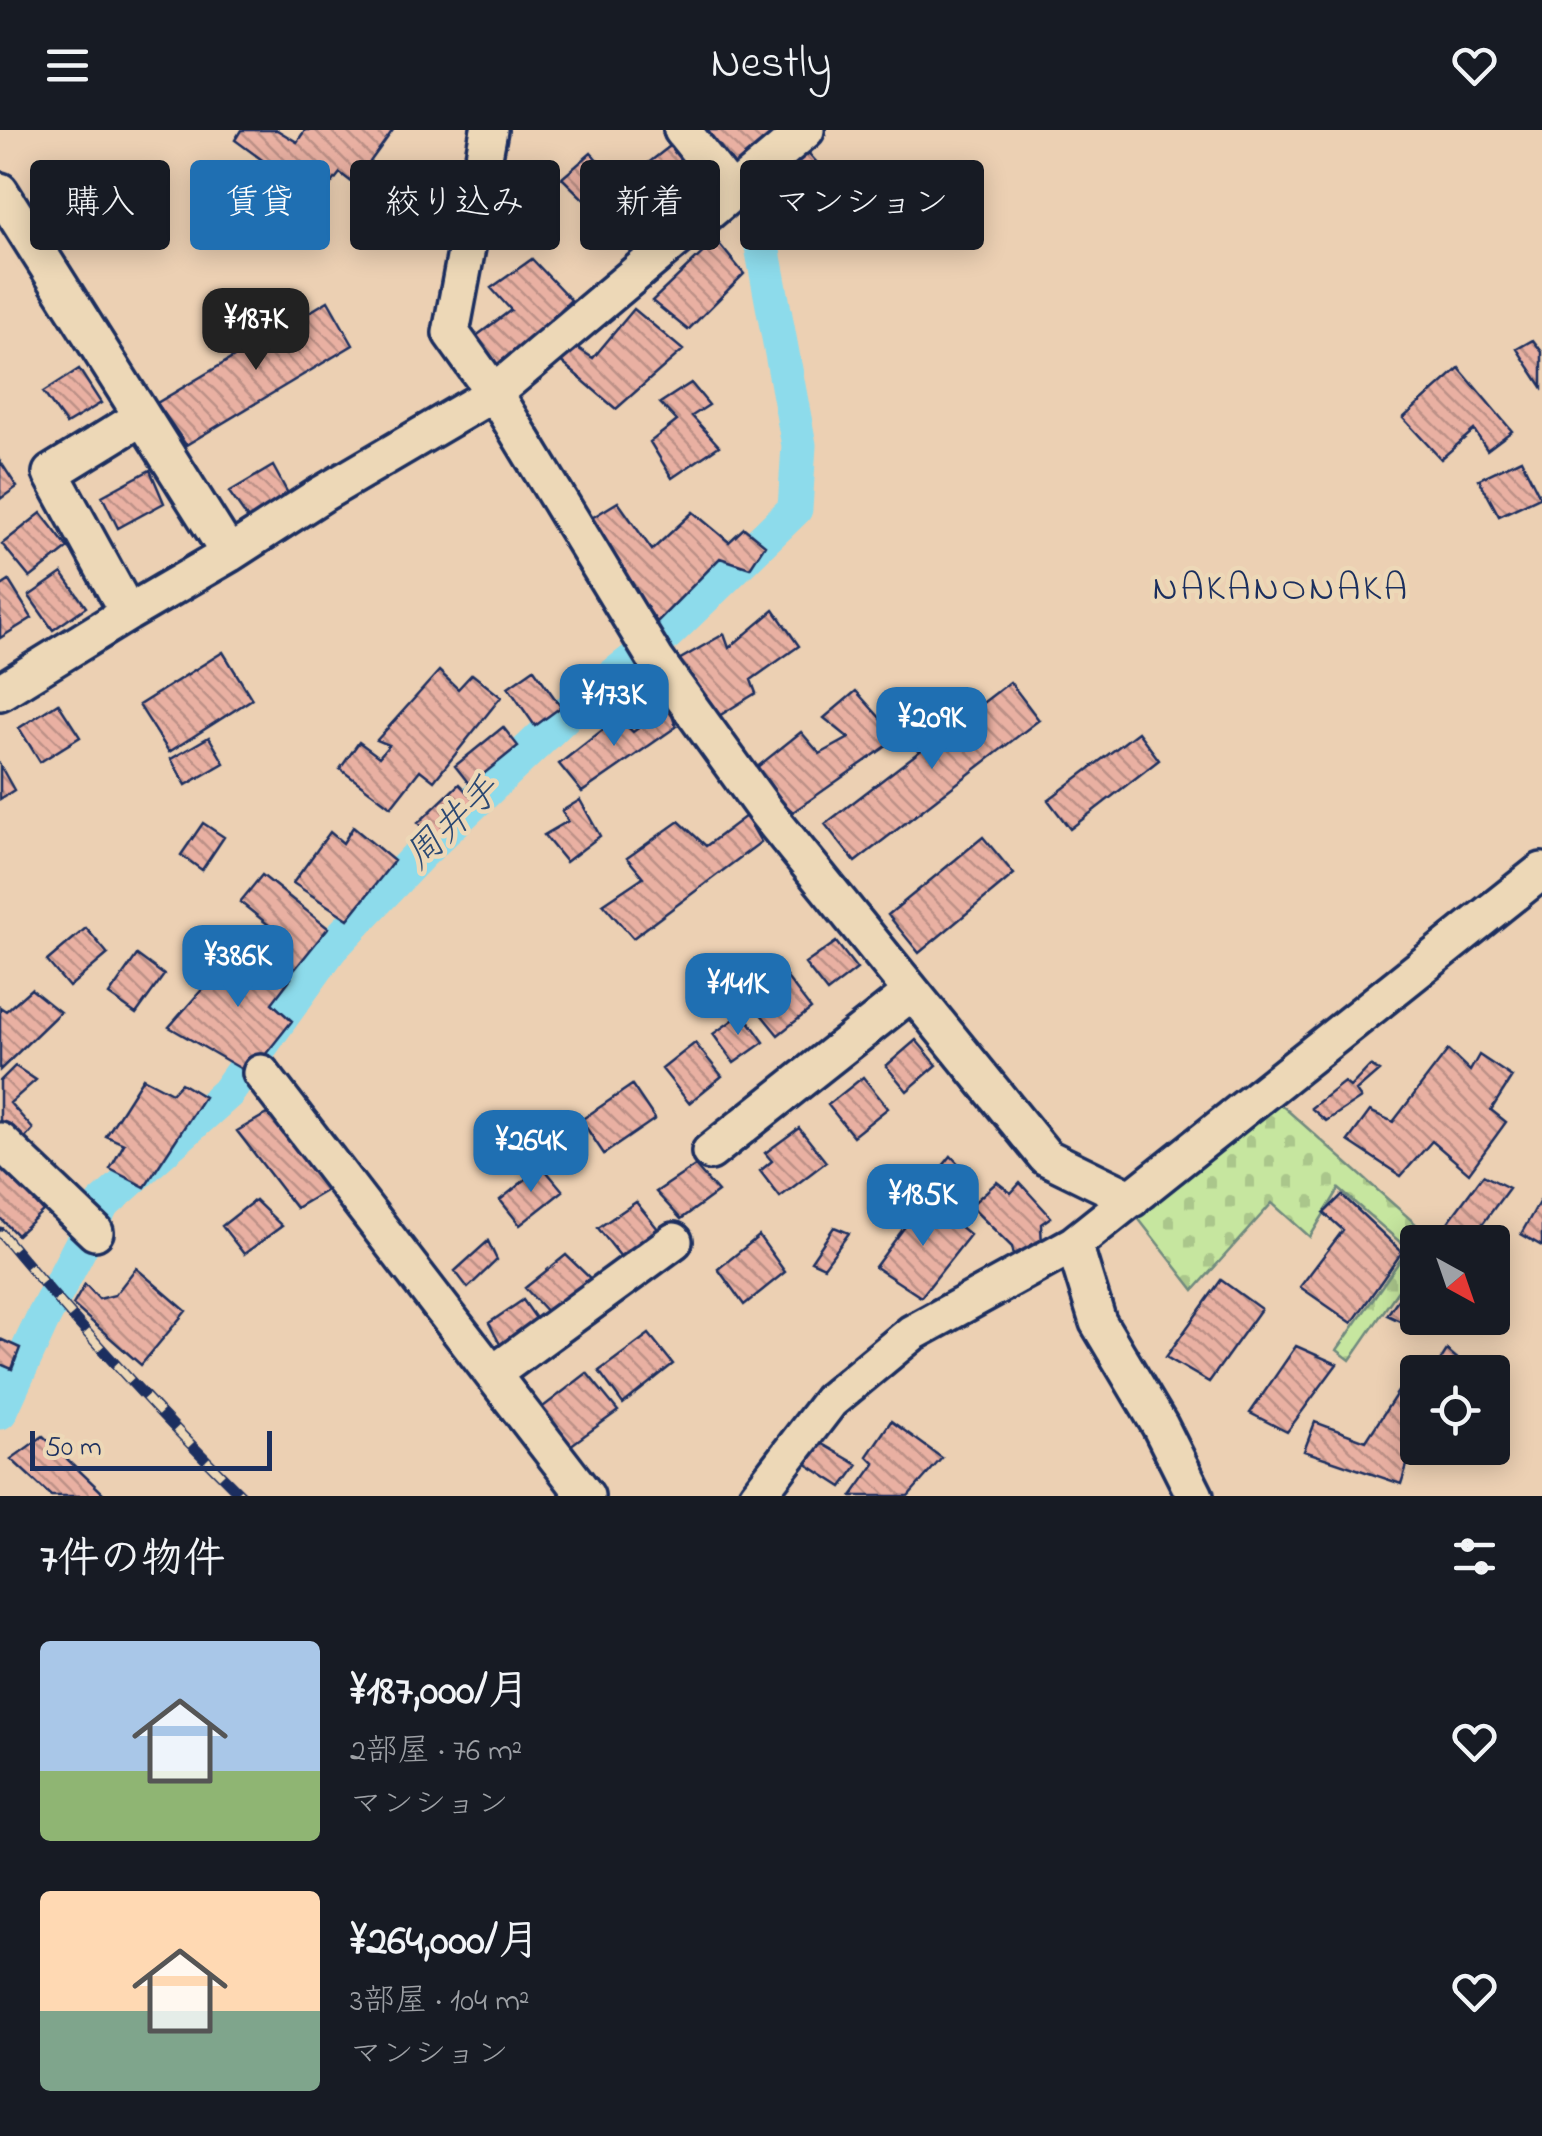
<!DOCTYPE html>
<html lang="ja">
<meta charset="utf-8">
<style>
:root{--surface:#171b24;--page:#20242c;--text:#f1f3f6;--muted:#9ea1a6;--accent:#1f6fb2}
body{margin:0;font-family:"Indie Flower","Klee One",sans-serif;background:var(--page);color:var(--text);height:100vh;display:flex;flex-direction:column;font-size:38px;white-space:nowrap}
*{box-sizing:border-box;margin:0}
p{font-size:32px;color:var(--muted)}
.icon{flex:none;width:55px;height:55px;fill:none;stroke:currentColor;stroke-width:2;stroke-linecap:round;stroke-linejoin:round}
.map{position:relative;height:1366px;overflow:hidden}
.drawer{display:flex;flex-direction:column;background:var(--surface);flex:1}
.drawer>*{flex:none}
.guide{position:absolute;left:30px;top:30px;width:1000px;height:90px;display:flex;gap:20px}
.needle{width:65px;rotate:140deg}
.controls{position:absolute;left:1400px;top:1095px;display:grid;gap:20px}
.controls a{display:grid;place-items:center;width:110px;height:110px;border-radius:10px;background:var(--surface);box-shadow:0 5px 25px #0003;font-size:50px}
.scale{position:absolute;left:30px;bottom:25px;width:242px;box-sizing:border-box;padding-left:10px;border:5px solid #1b2f5e;border-top:0;font-size:28px;line-height:35px;white-space:nowrap;color:#1b2f5e;-webkit-text-stroke:8px #edd8b7;paint-order:stroke}
.price{position:absolute;translate:-50% -85px;padding:0 22px;border-radius:20px;background:var(--accent);color:#fff;font-size:32px;line-height:65px;filter:drop-shadow(0 2px 5px #0008)}
.price::after{content:'';position:absolute;left:50%;top:60px;width:30px;height:22px;margin-left:-15px;background:inherit;clip-path:polygon(0 0,100% 0,50% 100%)}
.price.current{background:#222;color:#fff}
ul{padding:0;list-style:none}
li{display:flex;align-items:center;gap:30px;height:250px;padding:0 40px}
li span{display:grid;place-items:center;flex:none;width:280px;height:200px;border-radius:10px;color:#555}
li>.icon{margin-inline-start:auto}
span .icon{width:120px;height:120px;fill:#fffc;stroke-width:1}
li b{font-size:42px}
h2{display:flex;justify-content:space-between;align-items:center;height:120px;padding:0 40px;font-size:42px}
.tag{padding:0 35px;border-radius:10px;background:var(--surface);box-shadow:0 5px 25px #0003;font-size:35px;line-height:90px}
.tag.current{background:var(--accent);color:#fff}
header{display:flex;justify-content:space-between;align-items:center;height:130px;padding:0 40px;background:var(--surface);font-size:45px;font-weight:600}
.map>svg:first-child{display:block}
.cemetery{fill:url(#cemetery-stones);stroke:#708a7e;stroke-width:2.5}
.lines{fill:none;stroke-linecap:round;stroke-linejoin:round}
.canal{stroke:#8ddbeb;stroke-width:35}
.building{fill:url(#building-back-hatch);stroke:#1b2f5e;stroke-width:2.5}
.street-casing{stroke:#1b2f5e;stroke-width:42}
.street{stroke:#edd8b7;stroke-width:35}
.rail-casing{stroke:#1b2f5e;stroke-width:11}
.rail{stroke:#edd8b7;stroke-width:8;stroke-dasharray:22;stroke-linecap:butt}
.labels{text-anchor:middle;dominant-baseline:central;stroke-width:9;stroke-linejoin:round;paint-order:stroke}
.neighbourhood-label{font-size:38px;letter-spacing:2.5px;fill:#1b2f5e;stroke:#edd8b7}
.water-label{font-size:38px;font-style:italic;fill:#2c4973;stroke:#edd8b7}
</style>
<header><svg class="icon" aria-label="menu" viewBox="0 0 24 24"><path d="M4 6h16M4 12h16M4 18h16"/></svg>Nestly<svg class="icon" aria-label="heart" viewBox="0 0 24 24"><path d="M12 20l-8-8c-3-5 5-10 8-4 3-6 11-1 8 4z"/></svg></header>
<div class="map">
<svg width="1542" height="1366" viewBox="0 0 1542 1366">
<defs>
<pattern id="cemetery-stones" width="16" height="16" patternUnits="userSpaceOnUse" patternTransform="scale(2.5)"><rect width="16" height="16" fill="#c6e69f"/><path d="M2 7V4a2 2 0 0 1 4 0v3zM10 15v-3a2 2 0 0 1 4 0v3z" fill="#aac68b"/></pattern>
<pattern id="building-back-hatch" width="6" height="6" patternUnits="userSpaceOnUse" patternTransform="scale(2.5)"><rect width="6" height="6" fill="#e9b0a2"/><path d="M-1 5l2 2M0 0l6 6M5-1l2 2" fill="none" stroke="#bc9087"/></pattern>
</defs>
<rect width="100%" height="100%" fill="#ecd0b3"/>
<filter id="ink" filterUnits="userSpaceOnUse"><feTurbulence type="fractalNoise" baseFrequency=".01" numOctaves="2"/><feDisplacementMap in="SourceGraphic" scale="20" xChannelSelector="R" yChannelSelector="G"/><feConvolveMatrix kernelMatrix="1 2 1 2 8 2 1 2 1" color-interpolation-filters="sRGB"/></filter>
<g filter="url(#ink)">
<path class="cemetery" d="M1278,972L1434,1110L1432,1112H1418L1417,1133L1350,1230L1337,1220L1408,1119L1339,1059L1310,1107L1272,1073L1194,1160L1134,1083Z"/>
<g class="lines">
<path class="canal" d="M0,1282L43,1188L102,1075L227,963L330,819L422,722L578,573L661,509L795,379L799,315L748,41L762,28"/>
</g>
<path class="building" d="M241,0H277L297,12L305,0H393L354,54L340,43L318,71L235,10Z
M687,0H769L776,8L729,49Z
M674,13L708,51L662,97L648,86L624,109L562,48L591,23L620,55Z
M803,17L827,44L791,77L766,50Z
M716,110L744,144L688,200L652,171Z
M532,129L571,170L535,205L495,236L471,210L511,180L491,158Z
M328,171L353,215L186,315L157,273Z
M634,179L683,220L616,279L558,229L570,213L593,228Z
M1533,210L1542,222V257L1517,219Z
M1459,238L1512,301L1487,320L1474,300L1441,329L1403,288Z
M79,239L101,273L66,294L43,262Z
M691,253L709,275L692,286L719,316L672,348L650,312L677,291L660,273Z
M1521,329L1540,367L1499,386L1479,349Z
M0,331L17,357L0,369Z
M273,336L291,369L251,393L229,362Z
M150,340L164,373L118,398L102,366Z
M618,372L652,420L693,382L729,412L744,398L765,415L750,438L720,428L657,492L585,392Z
M41,383L68,418L30,448L2,414Z
M62,443L86,477L53,500L29,466Z
M9,451L32,488L0,508V457Z
M774,480L799,516L751,550L756,563L714,589L677,531L724,504L729,518Z
M223,522L252,569L169,622L139,575Z
M534,539L561,577L535,596L508,557Z
M439,541L458,559L472,544L501,567L434,651L420,640L391,677L340,639L359,612L379,627L389,615L377,610Z
M1010,552L1039,590L855,732L825,694Z
M856,561L898,608L793,682L751,642L801,602L820,624L849,608L824,588Z
M58,573L80,607L40,632L19,598Z
M669,576L676,597L582,662L559,634L618,588L633,602Z
M503,597L518,616L470,655L455,636Z
M1138,602L1159,630L1070,699L1048,670Z
M209,607L224,633L186,655L171,629Z
M0,635L14,660L0,669Z
M459,654L475,671L434,709L418,693Z
M580,670L600,706L566,732L544,705L568,691L562,681Z
M746,686L761,712L633,808L603,774L643,747L627,728L679,691L706,716Z
M203,693L224,707L202,740L181,725Z
M353,697L394,731L348,789L293,753L330,702L343,713Z
M983,707L1014,744L919,823L888,785Z
M262,745L328,798L295,839L275,823L286,809L240,772Z
M86,798L108,824L69,857L47,831Z
M244,812L291,848L272,873L292,891L250,944L169,897Z
M836,812L857,839L827,862L805,834Z
M137,825L164,845L136,884L109,865Z
M785,845L811,879L778,905L751,872Z
M31,859L60,882L0,940V877L6,881Z
M743,883L764,912L734,933L713,904Z
M916,910L937,935L907,961L886,936Z
M695,913L722,946L689,973L662,939Z
M1448,920L1470,941L1479,925L1512,947L1491,980L1506,992L1469,1043L1432,1011L1401,1046L1348,1011L1370,981L1393,992Z
M15,936L36,950L10,973L33,999L21,1013L0,994V951Z
M1370,936L1379,941L1356,961L1361,968L1326,991L1311,978L1344,952L1350,957Z
M863,947L888,978L853,1006L828,975Z
M143,948L172,963L181,953L204,967L145,1057L110,1039L124,1014L106,1006Z
M632,955L655,989L604,1024L581,990Z
M270,982L330,1058L296,1078L237,1001Z
M799,998L826,1032L780,1067L760,1041L772,1031L765,1023Z
M951,1026L974,1050L954,1068L934,1047Z
M2,1036L43,1081L17,1105L0,1088V1038Z
M542,1036L563,1061L520,1095L500,1070Z
M695,1036L718,1062L681,1089L656,1062Z
M1483,1045L1509,1058L1470,1111L1446,1095Z
M997,1052L1011,1063L1020,1053L1051,1087L1041,1094L1042,1117L1015,1130L1012,1117L970,1076Z
M1342,1065L1402,1122L1352,1193L1300,1157L1343,1100L1324,1083Z
M1542,1067V1116L1521,1104Z
M926,1068L970,1105L921,1167L875,1137Z
M255,1070L282,1096L244,1124L222,1096Z
M636,1072L658,1099L621,1127L598,1098Z
M834,1097L849,1103L824,1137L811,1131Z
M759,1106L785,1142L744,1175L718,1139Z
M488,1111L497,1130L468,1158L455,1141Z
M566,1125L596,1154L552,1187L525,1158Z
M136,1138L186,1181L141,1235L73,1175L85,1154L99,1169L115,1165Z
M1418,1141V1182L1408,1195L1387,1185Z
M1221,1150L1261,1179L1209,1252L1166,1227Z
M523,1170L540,1194L503,1220L489,1193Z
M649,1204L673,1234L623,1274L599,1241Z
M0,1209L20,1218L12,1239L0,1234Z
M1296,1216L1337,1234L1287,1302L1250,1283Z
M1447,1220L1473,1242H1433Z
M587,1243L618,1281L570,1316L535,1283Z
M1410,1243L1418,1249V1318H1430L1421,1330L1411,1323L1401,1354L1304,1321L1315,1292L1366,1311Z
M891,1291L942,1328L908,1366H852L875,1334L867,1326Z
M43,1306L106,1366H51L11,1329Z
M817,1311L858,1335L842,1357L800,1330Z"/>
<g class="lines">
<defs>
<path id="street" d="M489,0L451,203L494,263L656,530L766,682L1046,1027L1132,1069
M682,0L732,63
M0,61L229,424
M128,483L51,343L142,287
M0,562L128,483L229,424L322,364L494,263L806,0
M261,943L586,1366
M0,1011L95,1102
M710,1022L912,862
M1074,1114L1098,1192L1160,1296L1195,1366
M494,1243L674,1111
M757,1366L830,1271L912,1203L1074,1114L1542,741"/>
</defs>
<use href="#street" class="street-casing"/>
<use href="#street" class="street"/>
<defs>
<path id="rail" d="M0,1102C77,1194 157,1282 242,1366"/>
</defs>
<use href="#rail" class="rail-casing"/>
<use href="#rail" class="rail"/>
</g>
</g>
<g class="labels">
<g class="neighbourhood-label">
<text x="1281" y="460">NAKANONAKA</text>
</g>
<g class="water-label">
<text transform="translate(454 695) rotate(-43)">周井手</text>
</g>
</g>
</svg>
<div class="controls">
<a><svg class="needle" viewBox="-14 -14 28 28"><path d="M0-13l5 13h-10z" fill="#e53935"/><path d="M0 13l5-13h-10z" fill="#9ea1a6"/></svg></a>
<a><svg class="icon" aria-label="locate" viewBox="0 0 24 24"><circle cx="12" cy="12" r="6"/><path d="M12 2v4M12 18v4M2 12h4M18 12h4"/></svg></a>
</div>
<div class="scale">50 m</div>
<b class="price current" style="left:256px;top:243px">¥187K</b>
<b class="price" style="left:614px;top:619px">¥173K</b>
<b class="price" style="left:932px;top:642px">¥209K</b>
<b class="price" style="left:238px;top:880px">¥386K</b>
<b class="price" style="left:738px;top:908px">¥141K</b>
<b class="price" style="left:531px;top:1065px">¥264K</b>
<b class="price" style="left:923px;top:1119px">¥185K</b>
<div class="guide">
<a class="tag">購入</a>
<a class="tag current">賃貸</a>
<a class="tag">絞り込み</a>
<a class="tag">新着</a>
<a class="tag">マンション</a>
</div>
</div>
<section class="drawer">
<h2>7件の物件<svg class="icon" aria-label="filters" viewBox="0 0 24 24"><path d="M4 7h16M4 17h16"/><circle cx="9" cy="7" r="2"/><circle cx="15" cy="17" r="2"/></svg></h2>
<ul>
<li><span style="background:linear-gradient(#a9c7e8 65%,#8fb573 0)"><svg class="icon" aria-label="home" viewBox="0 0 24 24"><path d="M3 11l9-7 9 7M6 9v11h12V9"/></svg></span><div><b>¥187,000/月</b><p>2部屋 · 76 m²</p><p>マンション</p></div><svg class="icon" aria-label="heart" viewBox="0 0 24 24"><path d="M12 20l-8-8c-3-5 5-10 8-4 3-6 11-1 8 4z"/></svg></li>
<li><span style="background:linear-gradient(#ffd9b3 60%,#7fa58c 0)"><svg class="icon" aria-label="home" viewBox="0 0 24 24"><path d="M3 11l9-7 9 7M6 9v11h12V9"/></svg></span><div><b>¥264,000/月</b><p>3部屋 · 104 m²</p><p>マンション</p></div><svg class="icon" aria-label="heart" viewBox="0 0 24 24"><path d="M12 20l-8-8c-3-5 5-10 8-4 3-6 11-1 8 4z"/></svg></li>
</ul>
</section>
